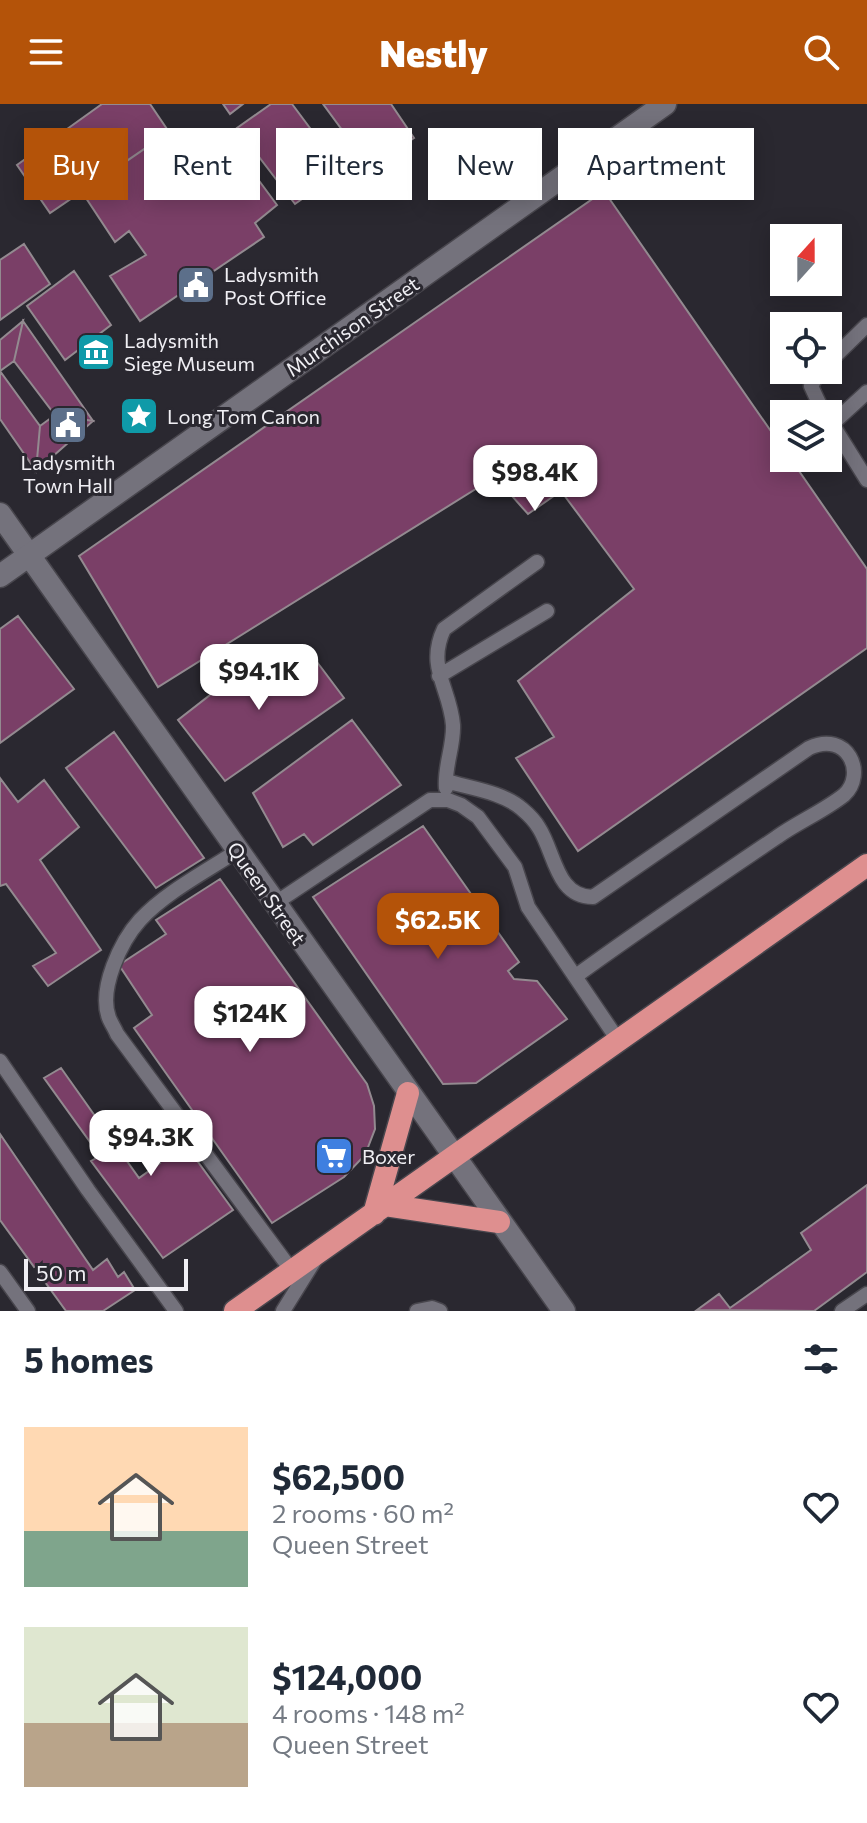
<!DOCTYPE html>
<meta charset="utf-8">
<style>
:root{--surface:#fff;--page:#f6f6f7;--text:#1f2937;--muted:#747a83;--accent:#b45309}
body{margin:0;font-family:Commissioner,sans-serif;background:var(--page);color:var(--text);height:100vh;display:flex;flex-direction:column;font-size:30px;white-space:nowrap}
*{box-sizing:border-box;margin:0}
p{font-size:26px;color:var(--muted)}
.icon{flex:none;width:44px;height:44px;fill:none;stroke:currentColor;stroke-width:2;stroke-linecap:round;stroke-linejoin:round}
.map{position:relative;height:1207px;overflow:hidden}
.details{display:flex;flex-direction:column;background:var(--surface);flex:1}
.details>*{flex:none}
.guide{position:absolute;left:24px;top:24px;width:820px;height:72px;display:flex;gap:16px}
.needle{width:52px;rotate:21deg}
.buttons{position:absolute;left:770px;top:120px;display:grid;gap:16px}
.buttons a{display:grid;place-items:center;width:72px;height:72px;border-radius:0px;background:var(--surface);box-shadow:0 4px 20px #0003;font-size:40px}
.scale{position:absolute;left:24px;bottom:20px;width:164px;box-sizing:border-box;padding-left:8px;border:4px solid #f0eff4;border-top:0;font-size:22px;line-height:28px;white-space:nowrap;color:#f0eff4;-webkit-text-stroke:6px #2a2830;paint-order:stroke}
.price{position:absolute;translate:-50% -68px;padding:0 18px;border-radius:16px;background:#fff;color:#222;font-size:26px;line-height:52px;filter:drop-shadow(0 2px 4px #0008)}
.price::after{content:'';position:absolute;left:50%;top:48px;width:24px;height:18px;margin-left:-12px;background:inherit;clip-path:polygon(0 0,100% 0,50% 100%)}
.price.on{background:var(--accent);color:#fff}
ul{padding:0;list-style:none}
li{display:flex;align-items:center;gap:24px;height:200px;padding:0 24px}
li span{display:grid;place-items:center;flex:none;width:224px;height:160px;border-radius:0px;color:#555}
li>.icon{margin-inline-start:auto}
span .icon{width:96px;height:96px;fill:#fffc;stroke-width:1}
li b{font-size:34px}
h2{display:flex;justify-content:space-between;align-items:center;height:96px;padding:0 24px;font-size:34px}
.tag{padding:0 28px;border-radius:0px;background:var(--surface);box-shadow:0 4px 20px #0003;font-size:28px;line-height:72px}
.tag.on{background:var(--accent);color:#fff}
header{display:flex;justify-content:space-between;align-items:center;height:104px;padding:0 24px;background:var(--accent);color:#fff;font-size:36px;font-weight:800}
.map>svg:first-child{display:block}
.building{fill:#7a3f67;stroke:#938a90;stroke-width:2}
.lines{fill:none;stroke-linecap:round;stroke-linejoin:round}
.service-casing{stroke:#48464d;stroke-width:17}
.minor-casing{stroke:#48464d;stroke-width:25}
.tertiary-casing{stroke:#48464d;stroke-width:25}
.trunk-casing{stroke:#48464d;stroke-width:25}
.service{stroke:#74727c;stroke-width:14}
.minor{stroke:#74727c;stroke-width:22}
.tertiary{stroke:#74727c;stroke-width:22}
.trunk{stroke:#de8f8f;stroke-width:22}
.labels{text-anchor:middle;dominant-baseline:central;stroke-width:6;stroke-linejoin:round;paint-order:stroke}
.poi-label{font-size:20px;fill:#f0eff4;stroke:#2a2830;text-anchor:start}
.street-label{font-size:20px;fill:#f0eff4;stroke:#2a2830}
</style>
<header><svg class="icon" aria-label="menu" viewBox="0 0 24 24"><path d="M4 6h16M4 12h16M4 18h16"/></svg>Nestly<svg class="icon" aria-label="search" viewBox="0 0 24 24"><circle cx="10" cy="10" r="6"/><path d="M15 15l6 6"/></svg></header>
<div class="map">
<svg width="867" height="1207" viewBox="0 0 867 1207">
<rect width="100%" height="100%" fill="#2a2830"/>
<path class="building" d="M102,0H150L169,28L50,109L17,61Z
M223,0H243L230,10Z
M271,0H292L342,67L295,100L237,24Z
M323,0H391L414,34L370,64Z
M169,28L202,78L225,63L212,42L226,32L277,101L255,119L264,133L140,217L110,172L146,151L129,127L115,138L82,88Z
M604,87L784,346V354H790L867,465V544L578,747L516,654L554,633L518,577L634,485L561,387L528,410L495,373L158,583L79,452Z
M24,140L50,180L0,216V156Z
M74,167L111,221L65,256L27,202Z
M23,217L14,257L0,267V236Z
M23,217L93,317L55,311L14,257Z
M0,267L40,322L36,367L0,315Z
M55,311L93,317L36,367L40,322Z
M18,512L74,585L0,639V525Z
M308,546L344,594L225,677L178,616L260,552L276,573Z
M352,616L401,681L313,741L304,730L283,743L253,689Z
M114,628L204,754L156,784L66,664Z
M0,674L18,698L44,676L79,723L40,756L101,846L48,882L33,862L56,849L6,780L0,782Z
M423,722L519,858L508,867L514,875L537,877L567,915L476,979L443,980L313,793Z
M220,775L367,980L374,1002L375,1025L365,1051L344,1073L272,1119L134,924L152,911L119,861L166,830L156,816Z
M61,964L139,1074L160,1059L146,1039L171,1021L233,1106L163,1154L91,1057L100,1052L44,974Z
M0,1030L93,1166L107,1155L118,1173L124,1168L135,1186L103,1207H66L0,1116Z
M867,1081V1168L814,1207L697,1206L719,1190L730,1204L811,1146L801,1129Z"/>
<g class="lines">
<defs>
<path id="service" d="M828,259L867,221
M820,266L811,282L824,310
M867,288L832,320L867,376
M439,572L547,507
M446,677C469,684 503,688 522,705C528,710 535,717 539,724C555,749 556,793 593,793L809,644C848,626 867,670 844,691C824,707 798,718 777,733C709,779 642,824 576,872
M446,684C444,663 454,642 453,621C450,584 426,563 444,525L537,458
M237,747C205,768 166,788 140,816C121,837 98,885 109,914C111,919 115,925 117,930L292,1167
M274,800L430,696H448L461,701L478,713L515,763L528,803L618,936
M0,957L88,1086L176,1207
M0,1168L28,1207
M283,1207L316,1154
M417,1207L432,1204L440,1207
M842,1207L867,1190"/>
<path id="minor" d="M0,410L29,451"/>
<path id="tertiary" d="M29,451L564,1207
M0,472L665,0"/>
<path id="trunk" d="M385,1101L499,1118
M374,1110L408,989
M235,1207L867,761"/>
</defs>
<use href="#service" class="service-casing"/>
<use href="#minor" class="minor-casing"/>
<use href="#tertiary" class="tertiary-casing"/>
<use href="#trunk" class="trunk-casing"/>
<use href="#service" class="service"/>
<use href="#minor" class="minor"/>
<use href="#tertiary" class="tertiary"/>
<use href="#trunk" class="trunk"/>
</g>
<defs>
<symbol id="civic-square" viewBox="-11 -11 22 22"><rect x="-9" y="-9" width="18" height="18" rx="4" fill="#5c6f8a" stroke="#2a2830"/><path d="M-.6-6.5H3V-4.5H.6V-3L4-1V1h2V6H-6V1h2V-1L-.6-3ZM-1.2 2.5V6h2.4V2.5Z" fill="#fff"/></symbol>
<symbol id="museum-square" viewBox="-11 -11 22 22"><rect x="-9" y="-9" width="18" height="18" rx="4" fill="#0f9aa8" stroke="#2a2830"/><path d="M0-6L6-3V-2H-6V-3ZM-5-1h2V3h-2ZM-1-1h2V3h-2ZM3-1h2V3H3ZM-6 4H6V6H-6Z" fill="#fff"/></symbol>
<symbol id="sight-square" viewBox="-11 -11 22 22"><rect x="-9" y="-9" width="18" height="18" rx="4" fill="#0f9aa8" stroke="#2a2830"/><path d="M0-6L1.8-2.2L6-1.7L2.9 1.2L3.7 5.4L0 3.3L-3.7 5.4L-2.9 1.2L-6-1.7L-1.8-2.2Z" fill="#fff"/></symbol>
<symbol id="supermarket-square" viewBox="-11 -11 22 22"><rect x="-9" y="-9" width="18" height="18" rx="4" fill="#3f7fe0" stroke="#2a2830"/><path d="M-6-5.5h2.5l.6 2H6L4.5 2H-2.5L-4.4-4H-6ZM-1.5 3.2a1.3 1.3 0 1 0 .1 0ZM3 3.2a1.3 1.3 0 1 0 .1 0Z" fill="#fff"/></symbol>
</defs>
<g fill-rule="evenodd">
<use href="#civic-square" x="174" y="159" width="44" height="44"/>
<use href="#museum-square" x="74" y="226" width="44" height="44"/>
<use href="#sight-square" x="117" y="290" width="44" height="44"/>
<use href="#civic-square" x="46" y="299" width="44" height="44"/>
<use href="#supermarket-square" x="312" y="1030" width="44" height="44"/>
</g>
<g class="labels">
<g class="poi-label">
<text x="224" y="170">Ladysmith<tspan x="224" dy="23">Post Office</tspan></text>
<text x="124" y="236">Ladysmith<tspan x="124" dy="23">Siege Museum</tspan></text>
<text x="167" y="312">Long Tom Canon</text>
<text x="68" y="358" text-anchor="middle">Ladysmith<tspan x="68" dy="23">Town Hall</tspan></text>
<text x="362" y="1052">Boxer</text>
</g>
<g class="street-label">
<text transform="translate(352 222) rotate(-35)">Murchison Street</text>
<text transform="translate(267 789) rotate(55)">Queen Street</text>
</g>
</g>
</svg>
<div class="buttons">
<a><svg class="needle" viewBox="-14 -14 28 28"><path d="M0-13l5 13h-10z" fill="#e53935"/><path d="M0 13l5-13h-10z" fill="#747a83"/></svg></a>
<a><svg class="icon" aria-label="locate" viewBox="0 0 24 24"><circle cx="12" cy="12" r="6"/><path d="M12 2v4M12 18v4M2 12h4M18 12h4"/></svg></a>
<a><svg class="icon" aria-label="layers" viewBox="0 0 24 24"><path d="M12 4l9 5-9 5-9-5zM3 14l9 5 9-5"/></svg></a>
</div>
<div class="scale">50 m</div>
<b class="price" style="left:535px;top:409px">$98.4K</b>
<b class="price" style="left:259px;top:608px">$94.1K</b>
<b class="price on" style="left:438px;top:857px">$62.5K</b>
<b class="price" style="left:250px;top:950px">$124K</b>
<b class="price" style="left:151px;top:1074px">$94.3K</b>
<div class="guide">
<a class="tag on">Buy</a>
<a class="tag">Rent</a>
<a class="tag">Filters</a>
<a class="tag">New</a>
<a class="tag">Apartment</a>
</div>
</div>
<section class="details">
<h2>5 homes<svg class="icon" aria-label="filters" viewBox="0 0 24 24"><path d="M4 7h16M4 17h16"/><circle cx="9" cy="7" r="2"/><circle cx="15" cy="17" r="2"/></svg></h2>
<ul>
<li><span style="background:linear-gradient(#ffd9b3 65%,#7fa58c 0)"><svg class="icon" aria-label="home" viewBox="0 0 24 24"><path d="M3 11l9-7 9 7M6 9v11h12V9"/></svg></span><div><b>$62,500</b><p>2 rooms · 60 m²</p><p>Queen Street</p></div><svg class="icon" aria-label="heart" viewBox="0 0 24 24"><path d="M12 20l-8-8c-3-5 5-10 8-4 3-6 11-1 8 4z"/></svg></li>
<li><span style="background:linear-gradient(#dfe7d0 60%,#b9a48a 0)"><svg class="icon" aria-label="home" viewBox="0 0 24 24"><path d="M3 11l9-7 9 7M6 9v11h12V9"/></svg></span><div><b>$124,000</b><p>4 rooms · 148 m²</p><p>Queen Street</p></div><svg class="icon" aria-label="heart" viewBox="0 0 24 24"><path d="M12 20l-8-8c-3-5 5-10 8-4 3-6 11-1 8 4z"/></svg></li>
</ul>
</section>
